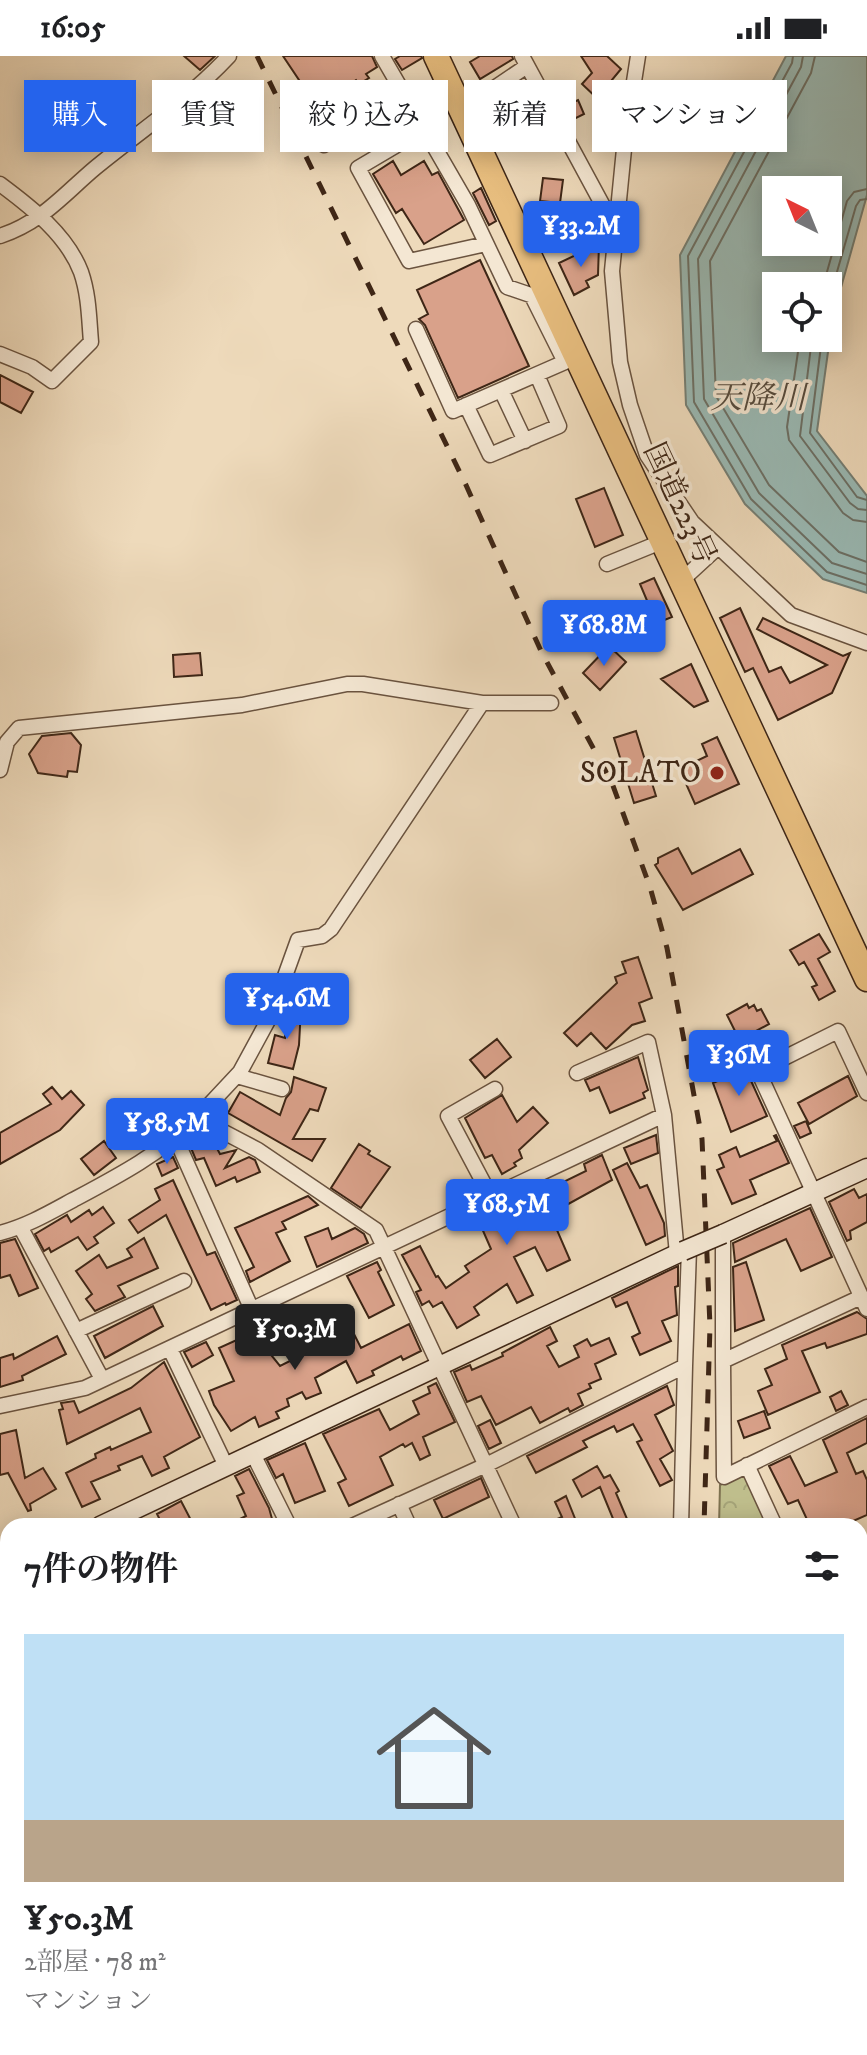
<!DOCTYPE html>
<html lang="ja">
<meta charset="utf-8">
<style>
:root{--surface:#fff;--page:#f2f2f2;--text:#202124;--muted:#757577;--line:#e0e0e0;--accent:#2563eb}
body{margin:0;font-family:"IM FELL DW Pica","Noto Serif JP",serif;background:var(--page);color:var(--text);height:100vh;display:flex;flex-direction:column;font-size:30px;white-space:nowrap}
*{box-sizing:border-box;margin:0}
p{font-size:26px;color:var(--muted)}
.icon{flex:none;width:44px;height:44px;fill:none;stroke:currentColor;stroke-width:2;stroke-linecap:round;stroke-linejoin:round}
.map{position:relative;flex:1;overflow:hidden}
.details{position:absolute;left:0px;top:1462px;width:868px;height:538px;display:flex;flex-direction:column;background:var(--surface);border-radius:24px 24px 0 0;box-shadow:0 4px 20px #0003}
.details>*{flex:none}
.banner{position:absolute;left:24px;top:24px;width:820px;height:72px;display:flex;gap:16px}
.needle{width:52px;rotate:317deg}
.fabs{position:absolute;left:762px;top:120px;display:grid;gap:16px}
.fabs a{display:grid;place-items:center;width:80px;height:80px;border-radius:0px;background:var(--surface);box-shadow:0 4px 20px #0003;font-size:40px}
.price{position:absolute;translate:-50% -68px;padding:0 18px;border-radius:8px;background:var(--accent);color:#fff;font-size:26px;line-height:52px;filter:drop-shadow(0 2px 4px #0008)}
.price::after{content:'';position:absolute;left:50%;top:48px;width:24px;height:18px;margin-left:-12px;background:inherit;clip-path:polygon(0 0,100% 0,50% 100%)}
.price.current{background:#222;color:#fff}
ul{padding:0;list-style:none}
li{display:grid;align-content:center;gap:16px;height:424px;padding:0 24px}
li+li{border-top:2px solid var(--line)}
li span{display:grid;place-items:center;height:248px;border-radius:0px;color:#555}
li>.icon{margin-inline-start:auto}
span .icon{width:144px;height:144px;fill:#fffc;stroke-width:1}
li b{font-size:34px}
h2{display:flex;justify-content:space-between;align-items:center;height:96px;padding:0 24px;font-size:34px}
.pill{padding:0 28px;border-radius:0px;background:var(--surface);box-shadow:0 4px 20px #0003;font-size:28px;line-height:72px}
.pill.current{background:var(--accent);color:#fff}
.status{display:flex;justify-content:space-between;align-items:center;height:56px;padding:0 40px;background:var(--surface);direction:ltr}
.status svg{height:22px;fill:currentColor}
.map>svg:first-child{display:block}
.park{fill:url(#park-crowns);stroke:#7e7251;stroke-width:2}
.water{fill:#9abab5;stroke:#757f75;stroke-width:2;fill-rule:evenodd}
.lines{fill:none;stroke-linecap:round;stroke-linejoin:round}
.shore{stroke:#6c7066;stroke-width:2}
.river{stroke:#9abab5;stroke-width:28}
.building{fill:#d9a18a;stroke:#3e2616;stroke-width:2}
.street-casing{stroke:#6a533f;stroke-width:17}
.secondary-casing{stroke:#3e2616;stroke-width:21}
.highway-casing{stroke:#3e2616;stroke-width:27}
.street{stroke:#f4e7d3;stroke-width:14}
.secondary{stroke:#f4e7d3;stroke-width:18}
.highway{stroke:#e7bd7e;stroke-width:24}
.rail{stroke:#3e2616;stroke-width:5;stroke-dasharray:14 14;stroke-linecap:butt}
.secondary-bridge-casing{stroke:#3e2616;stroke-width:21;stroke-linecap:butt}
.secondary-bridge{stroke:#f4e7d3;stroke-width:18}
.poi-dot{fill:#8f2418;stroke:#f4e7d3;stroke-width:3}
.labels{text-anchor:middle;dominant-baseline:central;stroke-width:7;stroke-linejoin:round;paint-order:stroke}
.street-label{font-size:30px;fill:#3e2616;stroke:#f4e7d3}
.poi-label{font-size:30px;fill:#3e2616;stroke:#f4e7d3;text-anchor:end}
.water-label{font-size:32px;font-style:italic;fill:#554b3e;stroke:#f4e7d3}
</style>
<div class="status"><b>16:05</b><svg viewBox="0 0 49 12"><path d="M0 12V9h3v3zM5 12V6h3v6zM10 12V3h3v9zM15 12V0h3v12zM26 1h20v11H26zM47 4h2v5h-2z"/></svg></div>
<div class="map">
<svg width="867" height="1999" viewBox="0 0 867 1999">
<defs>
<pattern id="park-crowns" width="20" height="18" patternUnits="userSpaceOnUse" patternTransform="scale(2)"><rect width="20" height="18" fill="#bfbe8c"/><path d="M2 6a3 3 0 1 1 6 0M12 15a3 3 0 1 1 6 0" fill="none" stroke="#a5a378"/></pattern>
</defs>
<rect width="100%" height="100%" fill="#eedabb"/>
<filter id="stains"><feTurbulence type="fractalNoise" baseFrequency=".0025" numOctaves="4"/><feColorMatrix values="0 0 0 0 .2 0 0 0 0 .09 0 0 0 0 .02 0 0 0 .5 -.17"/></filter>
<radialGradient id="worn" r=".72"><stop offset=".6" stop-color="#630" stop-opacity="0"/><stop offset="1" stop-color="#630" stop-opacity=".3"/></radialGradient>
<path class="park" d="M744,1417L767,1470H719L720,1429Z
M517,1992H551L556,1999H505Z"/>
<path class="water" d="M786,0H867V139L833,260L817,375L867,440V537L823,523L745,448L686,349L680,199ZM776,134H828V186H776ZM776,230H828V282H776Z"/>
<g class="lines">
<path class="shore" d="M793,0L792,7L688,200L694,346L751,443L827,516L867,529
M803,0L801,11L698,203L704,343L759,437L832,507L867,518
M815,0L811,17L710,205L716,340L769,429L839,496L867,506
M823,230L847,145L854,136L867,133
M828,247L856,150L860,144L867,143
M800,282L787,371L789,384L843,457L853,464L867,466
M812,282L800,380L850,447L858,453L867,454
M822,282L810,377L857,441L867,444"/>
<path class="river" d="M860,1614L867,1608
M576,1992L581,1999"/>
</g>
<path class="building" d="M184,0H215L200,14Z
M283,0H372L377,11L366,18L369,22L359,28L356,24L346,31L343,26L307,50L294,31L301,27Z
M400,0H421L422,2L402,14L395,3Z
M480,0H512L513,3L480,23L470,6Z
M581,0H607L621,13L611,25L615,28L600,45L582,28L592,17Z
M526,29L536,47L497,70L487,53Z
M578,44L584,58L572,64L565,50Z
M393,105L401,119L424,105L432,119L438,116L464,164L424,188L402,153L396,157L373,118Z
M543,122L563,124L560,147L540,145Z
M481,132L496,165L489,169L473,137Z
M599,188L598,219L586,225L589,231L574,239L559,207Z
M480,204L529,310L458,342L425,269L419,263L428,258L417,234Z
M0,319L33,336L21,357L0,346Z
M604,432L623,479L595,491L576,443Z
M654,522L672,561L642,573L627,583L618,571L651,554L640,528Z
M740,552L769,616L781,611L790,627L827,609L757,573L763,562L843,600L850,597L832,637L778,664L753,612L745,616L720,562Z
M609,590L626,606L600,634L583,617Z
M200,597L202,619L174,621L173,599Z
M691,608L708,645L694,651L661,623Z
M636,675L656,740L634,747L614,682Z
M71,677L81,689L77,716L68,715L67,721L38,717L29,698L42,680Z
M717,681L739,728L695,748L683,721L686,710L707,700L702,688Z
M678,792L692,818L740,793L753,818L683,854L655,809L658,807V802Z
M819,878L830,896L818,903L835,935L819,944L812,931L817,929L804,906L799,909L790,894Z
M638,901L652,942L639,947L645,965L632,969L606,993L591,977L577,990L564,977L617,927L615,921L626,917L622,906Z
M747,948L749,952L754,949L757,955L761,953L769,968L756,975L758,980L742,989L727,959Z
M286,950L301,951L299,989L293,1013L268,1007L275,979L285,982Z
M497,983L511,1001L485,1022L470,1004Z
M638,1001L648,1034L643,1037L645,1042L610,1057L599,1031L590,1035L585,1024Z
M742,1005L767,1060L731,1076L713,1027L722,1023L720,1019L727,1017L725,1012Z
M848,1020L857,1040L809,1068L798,1047Z
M294,1021L326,1032L318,1055L310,1053L293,1083H325L312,1105L228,1057L240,1036L280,1059L286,1042L291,1036Z
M52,1031L62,1043L71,1035L84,1049L60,1074L0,1108V1077L51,1048L43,1038Z
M502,1039L517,1066L533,1051L548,1067L519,1094L522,1102L514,1107L516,1110L502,1118L492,1099L485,1102L465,1062Z
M806,1065L811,1077L800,1082L794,1070Z
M199,1074L211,1081L220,1098L236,1094L225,1112L249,1101L255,1104L260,1116L237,1126L235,1121L216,1130L204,1102L196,1104L191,1092L193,1091L189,1083Z
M656,1079L658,1097L631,1108L624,1092Z
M776,1079L789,1107L750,1124L756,1138L732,1148L717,1114L724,1111L719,1099L736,1091L740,1101L777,1085L774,1080Z
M104,1085L116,1102L94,1119L81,1103Z
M359,1088L370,1095L368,1098L390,1111L361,1152L331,1132Z
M602,1099L612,1124L550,1158L570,1204L547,1215L535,1191L514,1201L533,1239L517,1247L507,1228L474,1251L479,1259L457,1272L442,1246L433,1251L429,1245L422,1249L416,1236L421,1234L402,1199L420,1190L436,1221L438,1220L446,1232L469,1216L465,1210L491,1193L477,1161L502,1149L503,1152L535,1135L537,1139L586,1115L584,1108Z
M173,1101L178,1112L162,1120L157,1108Z
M627,1107L640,1132L647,1129L664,1167L665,1180L646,1189L613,1114Z
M173,1124L207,1199L215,1196L237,1244L226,1249L225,1247L211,1254L166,1159L138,1177L129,1164L160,1144L155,1133Z
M854,1133L859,1142L867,1138V1166L850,1175L851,1183L847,1185L829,1146Z
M308,1140L318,1149L282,1166L286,1173L276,1177L290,1205L250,1226L246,1215L254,1211L235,1172Z
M103,1151L114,1167L94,1181L98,1187L87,1194L78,1181L51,1196L49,1192L44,1195L35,1178L67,1159L71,1166L89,1154L92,1159Z
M810,1152L832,1201L801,1215L786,1183L735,1206L733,1187Z
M328,1172L332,1183L355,1172L364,1178L368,1187L317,1211L305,1181Z
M144,1182L158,1212L118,1230L125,1241L95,1255L86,1243L92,1238L76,1215L99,1199L107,1212L132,1201L127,1193Z
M15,1183L38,1232L19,1240L10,1219L0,1222V1187Z
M377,1206L381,1214L378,1216L394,1249L369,1262L347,1220Z
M746,1206L764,1264L735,1275L733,1211Z
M678,1210V1230L675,1231L677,1259L662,1265L671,1285L640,1299L632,1281L640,1277L627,1246L616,1251L612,1242Z
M153,1250L163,1270L105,1302L94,1280Z
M857,1256L867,1263V1278L827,1292L825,1287L802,1295L820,1336L768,1359L758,1335L772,1329L765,1313L787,1303L782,1289Z
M279,1265L288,1276L267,1294L280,1310L334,1283L336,1287L354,1278L361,1292L409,1268L421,1295L403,1304L401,1300L372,1315L374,1319L357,1327L346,1305L315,1322L321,1337L306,1343L302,1336L287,1343L289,1350L276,1356L279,1362L259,1371L255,1361L231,1375L214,1349L209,1335L234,1325L219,1292L241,1282L246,1292Z
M550,1271L557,1285L547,1290L559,1311L579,1301L574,1290L587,1283L591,1290L609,1282L616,1298L595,1308L601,1323L589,1328L591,1332L578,1338L583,1349L570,1356L568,1352L540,1367L531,1351L496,1369L481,1340L467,1346L454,1316L470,1309L472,1314L503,1300L502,1297Z
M57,1280L66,1298L22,1320L23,1324L0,1331V1302L13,1298L14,1303Z
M206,1286L213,1299L192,1311L184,1296Z
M164,1306L200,1381L164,1401L169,1412L152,1420L142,1400L118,1410L120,1414L91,1426L100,1443L82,1451L66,1417L96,1402L95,1398L110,1391L111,1394L151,1376L140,1352L67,1388L59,1354L63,1353L61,1347L74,1345L79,1357L131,1332Z
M436,1327L455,1366L423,1381L430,1399L420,1404L412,1387L405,1391L403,1388L380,1401L393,1429L349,1450L338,1427L346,1423L323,1378L379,1353L390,1374L419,1358L413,1345L430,1337L428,1331Z
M667,1330L674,1349L655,1359L673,1395L660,1403L672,1424L660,1430L637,1386L642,1384L633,1368L617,1376L614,1370L583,1385L587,1391L536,1417L527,1400Z
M841,1335L848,1349L836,1355L830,1341Z
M764,1355L770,1372L744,1382L738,1365Z
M867,1362V1387L847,1397L856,1418L863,1415L867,1424V1459L853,1465L855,1470H810L798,1444L788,1448L769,1410L790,1400L805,1430L837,1416L823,1384Z
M490,1364L501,1387L489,1393L478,1370Z
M16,1374L25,1422L43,1412L56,1433L30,1448L31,1454L28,1455L8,1417L0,1419V1378Z
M305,1387L325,1435L295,1447L283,1418L276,1422L267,1404Z
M597,1410L604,1422L610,1419L619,1435L616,1437L630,1470H616L600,1431L582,1441L573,1424Z
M249,1413L269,1452L274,1470H226L246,1460L237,1440L244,1437L235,1420Z
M481,1422L489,1441L443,1463L434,1444Z
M566,1440L578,1470H541L562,1461L555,1446Z
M181,1445L194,1470H163L157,1458Z"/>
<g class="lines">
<defs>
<path id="street" d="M382,0L468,149L507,231L551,246
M522,0L615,172
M638,0L625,83L612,215L620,306L630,349L647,399L692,466L791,559L867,587
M462,54L527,10
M417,62L455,39
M424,73L358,112L409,205L486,188
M324,89L406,41
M0,128C31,151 67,179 81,216C89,239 89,263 91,286L52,325L32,311L0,298
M0,180C42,166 63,139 95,112C140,75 189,43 229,0
M416,273L453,355L565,306L532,240
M501,334L525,385
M466,349L490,399L559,370L537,319
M607,508L661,486
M680,526L718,491
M0,714L7,686L19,672L242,649L347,628H363L482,647H551
M577,1017L648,986L664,1059
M237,1020L282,1033
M867,1037L838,975L758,1015L867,1253
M197,1062L240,1016L271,959L298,884L322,880L331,873L482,647
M176,1083L252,1254
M491,1141L448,1060L495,1033
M21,1172L102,1323
M0,1177C27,1170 49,1157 73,1144C118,1120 160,1098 197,1062L258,1094L376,1174L514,1470
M861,1241L723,1305L724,1421L867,1351
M76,1275L184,1225
M170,1293L226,1410
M723,1305V1178
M685,1310L689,1193
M0,1350L85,1332L664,1059L677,1198
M253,1398L289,1470
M747,1409L775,1470
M399,1448L409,1470
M352,1470L486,1409L685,1310L681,1470
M860,1595L867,1590
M860,1767L867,1762
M0,1828L8,1823
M0,1874L8,1893
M860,1882L867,1900
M494,1992L497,1998
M258,1999L270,1992"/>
<path id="secondary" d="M723,1178L867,1112
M100,1470L683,1195
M0,1516L8,1512
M0,1646L8,1663
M209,1992L214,1999"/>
<path id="highway" d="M436,0L867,923"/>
</defs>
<use href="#street" class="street-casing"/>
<use href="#secondary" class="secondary-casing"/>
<use href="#highway" class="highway-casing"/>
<use href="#street" class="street"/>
<use href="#secondary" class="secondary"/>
<use href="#highway" class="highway"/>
<path class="rail" d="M257,0L466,429L541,595L612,727L650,831L667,892L702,1083L710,1270L704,1470
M860,1688L867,1678
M694,1999V1992
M721,1999L723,1992"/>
<defs>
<path id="secondary-bridge" d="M683,1195L723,1178"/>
</defs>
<use href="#secondary-bridge" class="secondary-bridge-casing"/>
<use href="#secondary-bridge" class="secondary-bridge"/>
</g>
<circle class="poi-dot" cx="717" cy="717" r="8"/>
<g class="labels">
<g class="street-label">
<text transform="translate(679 448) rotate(65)">国道223号</text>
</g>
<g class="poi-label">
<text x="701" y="717">SOLATO</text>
</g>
<g class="water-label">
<text x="758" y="343">天降川</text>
</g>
</g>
<rect width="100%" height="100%" filter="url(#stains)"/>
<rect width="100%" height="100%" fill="url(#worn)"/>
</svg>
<div class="fabs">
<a><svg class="needle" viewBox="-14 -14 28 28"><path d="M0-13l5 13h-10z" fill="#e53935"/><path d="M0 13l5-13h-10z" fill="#757577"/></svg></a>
<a><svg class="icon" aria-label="locate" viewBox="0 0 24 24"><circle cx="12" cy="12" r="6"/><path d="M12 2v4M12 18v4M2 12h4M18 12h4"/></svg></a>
</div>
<b class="price" style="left:581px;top:213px">¥33.2M</b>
<b class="price" style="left:604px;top:612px">¥68.8M</b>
<b class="price" style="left:287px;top:985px">¥54.6M</b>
<b class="price" style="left:739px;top:1042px">¥36M</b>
<b class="price" style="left:167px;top:1110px">¥58.5M</b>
<b class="price" style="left:507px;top:1191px">¥68.5M</b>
<b class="price current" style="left:295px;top:1316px">¥50.3M</b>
<div class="banner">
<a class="pill current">購入</a>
<a class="pill">賃貸</a>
<a class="pill">絞り込み</a>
<a class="pill">新着</a>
<a class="pill">マンション</a>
</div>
<section class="details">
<h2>7件の物件<svg class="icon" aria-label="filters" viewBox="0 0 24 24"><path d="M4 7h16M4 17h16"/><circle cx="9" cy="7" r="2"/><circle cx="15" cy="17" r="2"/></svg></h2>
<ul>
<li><span style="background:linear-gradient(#bfe0f5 75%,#b9a48a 0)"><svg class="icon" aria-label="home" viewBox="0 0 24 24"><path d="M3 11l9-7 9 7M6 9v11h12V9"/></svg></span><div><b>¥50.3M</b><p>2部屋 · 78 m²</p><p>マンション</p></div></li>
</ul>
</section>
</div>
